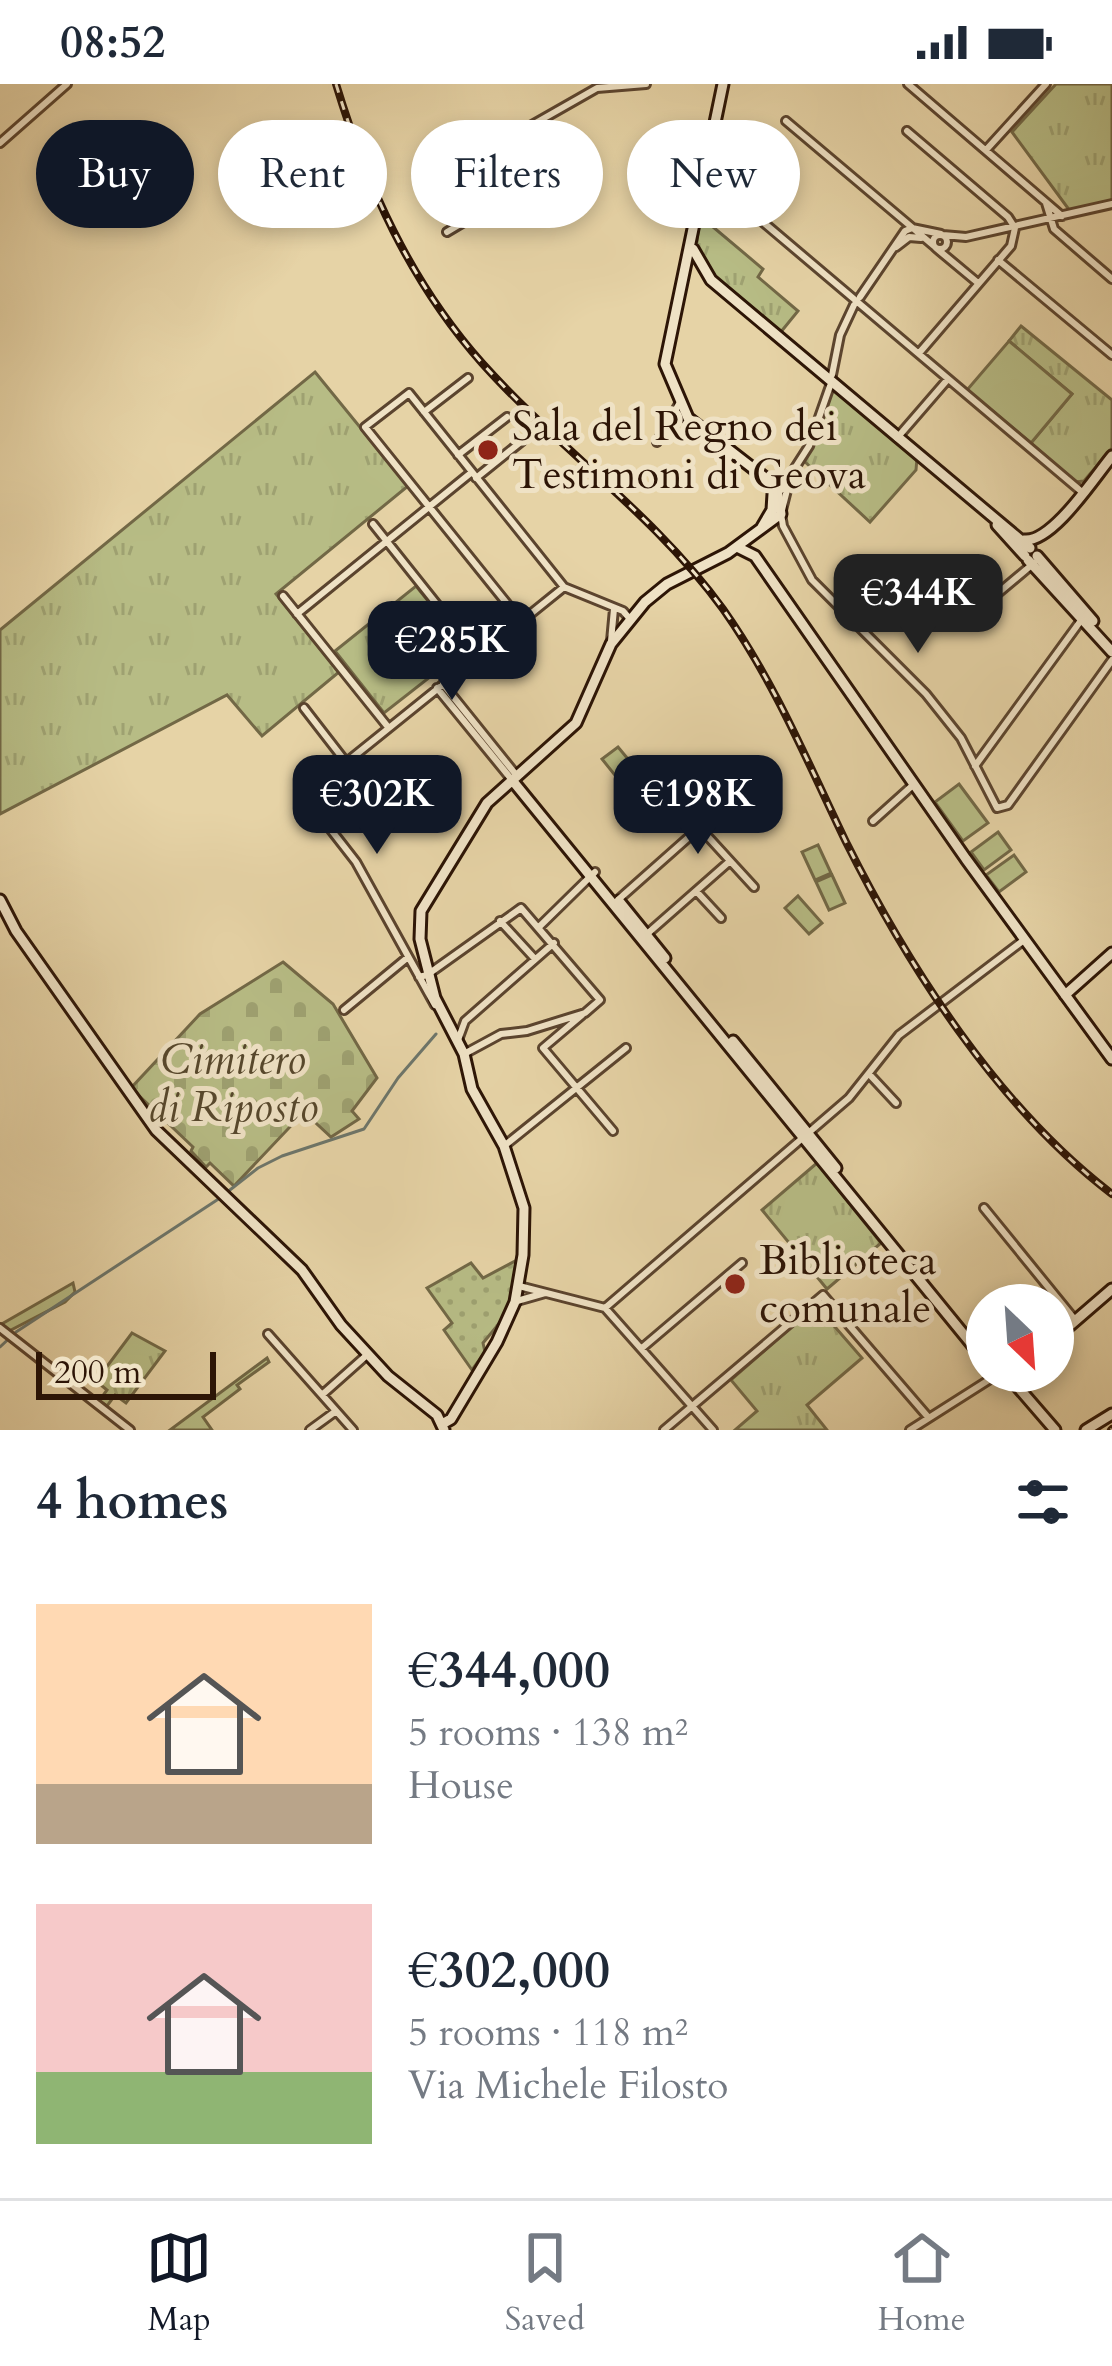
<!DOCTYPE html>
<meta charset="utf-8">
<style>
:root{--surface:#fff;--page:#f6f6f7;--text:#1f2937;--muted:#747a83;--line:#e0e1e3;--accent:#111827}
body{margin:0;font-family:Cardo,serif;background:var(--page);color:var(--text);height:100vh;display:flex;flex-direction:column;font-size:45px;white-space:nowrap}
*{box-sizing:border-box;margin:0}
p{font-size:39px;color:var(--muted)}
.icon{flex:none;width:66px;height:66px;fill:none;stroke:currentColor;stroke-width:2;stroke-linecap:round;stroke-linejoin:round}
.map{position:relative;height:1346px;overflow:hidden}
.panel{display:flex;flex-direction:column;background:var(--surface);flex:1}
.panel>*{flex:none}
.banner{position:absolute;left:36px;top:36px;width:1041px;height:108px;display:flex;gap:24px}
.needle{width:78px;rotate:155deg}
.tools{position:absolute;left:966px;top:1200px;display:grid;gap:24px}
.tools a{display:grid;place-items:center;width:108px;height:108px;border-radius:50%;background:var(--surface);box-shadow:0 6px 18px #0003;font-size:60px}
.scale{position:absolute;left:36px;bottom:30px;width:180px;box-sizing:border-box;padding-left:12px;border:6px solid #2d1506;border-top:0;font-size:33px;line-height:42px;white-space:nowrap;color:#2d1506;-webkit-text-stroke:9px #efe2c5;paint-order:stroke}
.price{position:absolute;translate:-50% -102px;padding:0 27px;border-radius:24px;background:var(--accent);color:#fff;font-size:39px;line-height:78px;filter:drop-shadow(0 3px 6px #0008)}
.price::after{content:'';position:absolute;left:50%;top:72px;width:36px;height:27px;margin-left:-18px;background:inherit;clip-path:polygon(0 0,100% 0,50% 100%)}
.price.on{background:#222;color:#fff}
ul{padding:0;list-style:none}
li{display:flex;align-items:center;gap:36px;height:300px;padding:0 36px}
li span{display:grid;place-items:center;flex:none;width:336px;height:240px;border-radius:0px;color:#555}
li>.icon{margin-inline-start:auto}
span .icon{width:144px;height:144px;fill:#fffc;stroke-width:1}
li b{font-size:51px}
h2{display:flex;justify-content:space-between;align-items:center;height:144px;padding:0 36px;font-size:51px}
.pill{padding:0 42px;border-radius:54px;background:var(--surface);box-shadow:0 6px 18px #0003;font-size:42px;line-height:108px}
.pill.on{background:var(--accent);color:#fff}
.status{display:flex;justify-content:space-between;align-items:center;height:84px;padding:0 60px;background:var(--surface);direction:ltr}
.status svg{height:33px;fill:currentColor}
.tabs{display:flex;justify-content:space-around;align-items:center;height:168px;border-top:3px solid var(--line);background:var(--surface);font-size:33px;color:var(--muted)}
.tabs a{display:grid;justify-items:center;gap:6px}
.tabs .on{color:var(--accent)}
.map>svg:first-child{display:block}
.grass{fill:url(#grass-tufts);stroke:#726846;stroke-width:3}
.cemetery{fill:url(#cemetery-stones);stroke:#726846;stroke-width:3}
.garden{fill:url(#garden-dots);stroke:#726846;stroke-width:3}
.pitch{fill:#b7bc85;stroke:#726846;stroke-width:3}
.lines{fill:none;stroke-linecap:round;stroke-linejoin:round}
.stream{stroke:#6d766b;stroke-width:3}
.street-casing{stroke:#5b442e;stroke-width:12}
.secondary-casing{stroke:#2d1506;stroke-width:15}
.street{stroke:#efe2c5;stroke-width:6}
.secondary{stroke:#efe2c5;stroke-width:9}
.rail-casing{stroke:#2d1506;stroke-width:8}
.rail{stroke:#efe2c5;stroke-width:3;stroke-dasharray:9;stroke-linecap:butt}
.poi-dot{fill:#8f2418;stroke:#efe2c5;stroke-width:4.5}
.labels{text-anchor:middle;dominant-baseline:central;stroke-width:10;stroke-linejoin:round;paint-order:stroke}
.poi-label{font-size:42px;fill:#2d1506;stroke:#efe2c5;text-anchor:start}
.park-label{font-size:42px;font-style:italic;fill:#56472c;stroke:#efe2c5}
</style>
<div class="status"><b>08:52</b><svg viewBox="0 0 49 12"><path d="M0 12V9h3v3zM5 12V6h3v6zM10 12V3h3v9zM15 12V0h3v12zM26 1h20v11H26zM47 4h2v5h-2z"/></svg></div>
<div class="map">
<svg width="1112" height="1346" viewBox="0 0 1112 1346">
<defs>
<pattern id="grass-tufts" width="24" height="20" patternUnits="userSpaceOnUse" patternTransform="scale(3)"><rect width="24" height="20" fill="#b7bc85"/><path d="M3 7l-1-3M5 7V3M7 7l1-3M15 17l-1-3M17 17v-4M19 17l1-3" fill="none" stroke="#9ea171"/></pattern>
<pattern id="cemetery-stones" width="16" height="16" patternUnits="userSpaceOnUse" patternTransform="scale(3)"><rect width="16" height="16" fill="#b7bc85"/><path d="M2 7V4a2 2 0 0 1 4 0v3zM10 15v-3a2 2 0 0 1 4 0v3z" fill="#9ea171"/></pattern>
<pattern id="garden-dots" width="8" height="8" patternUnits="userSpaceOnUse" patternTransform="scale(3)"><rect width="8" height="8" fill="#b7bc85"/><path d="M2 2h.1M6 6h.1" fill="none" stroke="#9ea171" stroke-width="1.8" stroke-linecap="round"/></pattern>
</defs>
<rect width="100%" height="100%" fill="#e6d3a6"/>
<filter id="stains"><feTurbulence type="fractalNoise" baseFrequency=".00167" numOctaves="4"/><feColorMatrix values="0 0 0 0 .2 0 0 0 0 .09 0 0 0 0 .02 0 0 0 .5 -.17"/></filter>
<radialGradient id="worn" r=".72"><stop offset=".6" stop-color="#630" stop-opacity="0"/><stop offset="1" stop-color="#630" stop-opacity=".3"/></radialGradient>
<path class="grass" d="M1056,0H1112V117L1070,127L1012,48Z
M700,132L763,185L758,193L798,227L780,249L715,194L696,165Z
M1021,242L1112,316V364L1084,397L1075,398L1031,359L1072,310L1009,257Z
M315,288L408,402L276,510L339,588L262,652L227,611L0,730V546Z
M832,304L917,374L916,386L870,438L804,377L817,352Z
M416,502L471,570L454,583L449,578L384,629L335,567Z
M817,1079L881,1159L827,1205L762,1126Z
M73,1199L75,1208L65,1218L9,1247L0,1241Z
M816,1221L862,1274L807,1321L827,1346H735L757,1327L731,1296Z
M132,1249L165,1267L126,1319L115,1311L107,1322L99,1317L107,1306L96,1297Z
M267,1274L269,1278L237,1301L240,1305L203,1333L212,1346H170Z"/>
<path class="cemetery" d="M283,878L333,920L377,994L352,1027L359,1035L331,1053L304,1028L234,1102L210,1079L206,1083L191,1067L193,1063L131,1004L200,930Z"/>
<path class="garden" d="M519,1175L507,1230L483,1259L485,1268L472,1286L444,1246L452,1239L427,1204L471,1179L483,1194Z"/>
<path class="pitch" d="M1009,257L1072,310L1031,359L967,306Z
M618,663L642,692L626,705L602,675Z
M959,700L988,739L963,757L935,718Z
M998,748L1011,766L984,786L971,768Z
M818,761L831,789L815,796L802,768Z
M1014,771L1026,788L999,808L986,791Z
M832,791L845,819L829,826L816,798Z
M798,812L822,839L809,850L785,824Z"/>
<g class="lines">
<path class="stream" d="M226,1109L258,1084L282,1072L364,1045L398,994L436,950
M0,1263L16,1248L220,1114"/>
<defs>
<path id="street" d="M908,0L1062,132
M786,37L934,162
M907,47L1008,133L1015,144
M0,59L67,0
M986,66L1046,0
M705,89L1082,408
M1046,119L1054,145L1112,195
M447,148L494,120L505,98L530,68L521,50L525,45L597,4L646,0
M933 158a7 7 0 1 1 14 0a7 7 0 1 1-14 0Z
M943,151L966,153L1112,120
M896,163L909,153L921,154
M936,164L978,199
M998,176L1112,271
M860,213L905,147L912,144L941,150
M920,268L1011,162L1015,144
M832,291L840,251L854,221
M424,328L468,294
M897,354L948,295
M657,358L679,320
M458,371L507,333
M791,390L781,430L783,442L812,496L926,610L961,654L997,724L1008,721L1112,576
M476,394L522,357
M777,412L809,362L830,302
M373,440L478,572
M283,512L388,643
M297,530L472,388
M972,531L1034,479
M521,537L365,343L409,309L564,503L623,527L630,535
M611,557L614,525
M443,600L517,692
M437,604L512,696
M304,624L345,677
M975,682L1082,535
M873,737L913,701
M700,744L754,803
M696,807L721,834
M619,815L751,698
M500,837L535,875
M540,842L595,788
M647,850L730,777
M419,893L427,891L521,824L600,916L585,929L527,947L501,950L464,970
M435,921L356,778L307,715V710L564,503
M344,926L407,874
M582,931L543,964L613,1047
M458,956L465,937L554,859
M869,990L896,1019
M504,1062L626,964
M984,1124L1075,1236
M519,1202L605,1224L713,1346
M517,1217L545,1209
M605,1224L849,1014L899,951L1024,856
M1053,1240L1069,1229
M0,1244L130,1346
M268,1250L353,1346
M642,1264L742,1179
M323,1310L368,1270
M310,1346L336,1327
M664,1346L823,1211L928,1333
M910,1346L995,1292"/>
<path id="secondary" d="M693,165L711,196L1030,464
M997,441L1025,472
M762,443L772,426L773,410
M1024,456C1052,459 1094,394 1112,372
M737,463L755,472L966,775L1112,975
M1037,472L1093,537
M1028,476L1112,568
M512,696L987,1279
M0,816L16,847L156,1046L302,1186L341,1241L388,1292L437,1331L444,1346
M619,817L665,874
M1065,911L1112,869
M733,957L836,1084
M1053,1256L1112,1205
M994,1287L999,1294L1004,1287
M1004,1287L1055,1346
M444,1339L451,1335L497,1258L515,1218L523,1171L524,1124L504,1062L472,1005L464,970L435,914L420,855L421,827L487,719L576,639L611,560L645,518L667,500L728,469L781,430L778,411L768,396L688,334L665,280L723,0
M1086,1346L1112,1330"/>
</defs>
<use href="#street" class="street-casing"/>
<use href="#secondary" class="secondary-casing"/>
<use href="#street" class="street"/>
<use href="#secondary" class="secondary"/>
<defs>
<path id="rail" d="M336,0C367,102 410,198 482,279C559,365 655,431 723,525C774,597 808,679 846,758C909,884 999,1024 1112,1110
M1111,1346L1112,1345"/>
</defs>
<use href="#rail" class="rail-casing"/>
<use href="#rail" class="rail"/>
</g>
<g class="poi-dot">
<circle cx="488" cy="366" r="12"/>
<circle cx="735" cy="1200" r="12"/>
</g>
<g class="labels">
<g class="poi-label">
<text x="512" y="342">Sala del Regno dei<tspan x="512" dy="48">Testimoni di Geova</tspan></text>
<text x="759" y="1176">Biblioteca<tspan x="759" dy="48">comunale</tspan></text>
</g>
<g class="park-label">
<text x="233" y="975">Cimitero<tspan x="233" dy="48">di Riposto</tspan></text>
</g>
</g>
<rect width="100%" height="100%" filter="url(#stains)"/>
<rect width="100%" height="100%" fill="url(#worn)"/>
</svg>
<div class="tools">
<a><svg class="needle" viewBox="-14 -14 28 28"><path d="M0-13l5 13h-10z" fill="#e53935"/><path d="M0 13l5-13h-10z" fill="#747a83"/></svg></a>
</div>
<div class="scale">200 m</div>
<b class="price on" style="left:918px;top:572px">€344K</b>
<b class="price" style="left:452px;top:619px">€285K</b>
<b class="price" style="left:377px;top:773px">€302K</b>
<b class="price" style="left:698px;top:773px">€198K</b>
<div class="banner">
<a class="pill on">Buy</a>
<a class="pill">Rent</a>
<a class="pill">Filters</a>
<a class="pill">New</a>
</div>
</div>
<section class="panel">
<h2>4 homes<svg class="icon" aria-label="filters" viewBox="0 0 24 24"><path d="M4 7h16M4 17h16"/><circle cx="9" cy="7" r="2"/><circle cx="15" cy="17" r="2"/></svg></h2>
<ul>
<li><span style="background:linear-gradient(#ffd9b3 75%,#b9a48a 0)"><svg class="icon" aria-label="home" viewBox="0 0 24 24"><path d="M3 11l9-7 9 7M6 9v11h12V9"/></svg></span><div><b>€344,000</b><p>5 rooms · 138 m²</p><p>House</p></div></li>
<li><span style="background:linear-gradient(#f6c9c9 70%,#8fb573 0)"><svg class="icon" aria-label="home" viewBox="0 0 24 24"><path d="M3 11l9-7 9 7M6 9v11h12V9"/></svg></span><div><b>€302,000</b><p>5 rooms · 118 m²</p><p>Via Michele Filosto</p></div></li>
</ul>
</section>
<nav class="tabs">
<a class="on"><svg class="icon" aria-label="map" viewBox="0 0 24 24"><path d="M3 6l6-2 6 2 6-2v14l-6 2-6-2-6 2zM9 4v14M15 6v14"/></svg>Map</a>
<a><svg class="icon" aria-label="saved" viewBox="0 0 24 24"><path d="M7 4h10v16l-5-4-5 4z"/></svg>Saved</a>
<a><svg class="icon" aria-label="home" viewBox="0 0 24 24"><path d="M3 11l9-7 9 7M6 9v11h12V9"/></svg>Home</a>
</nav>
